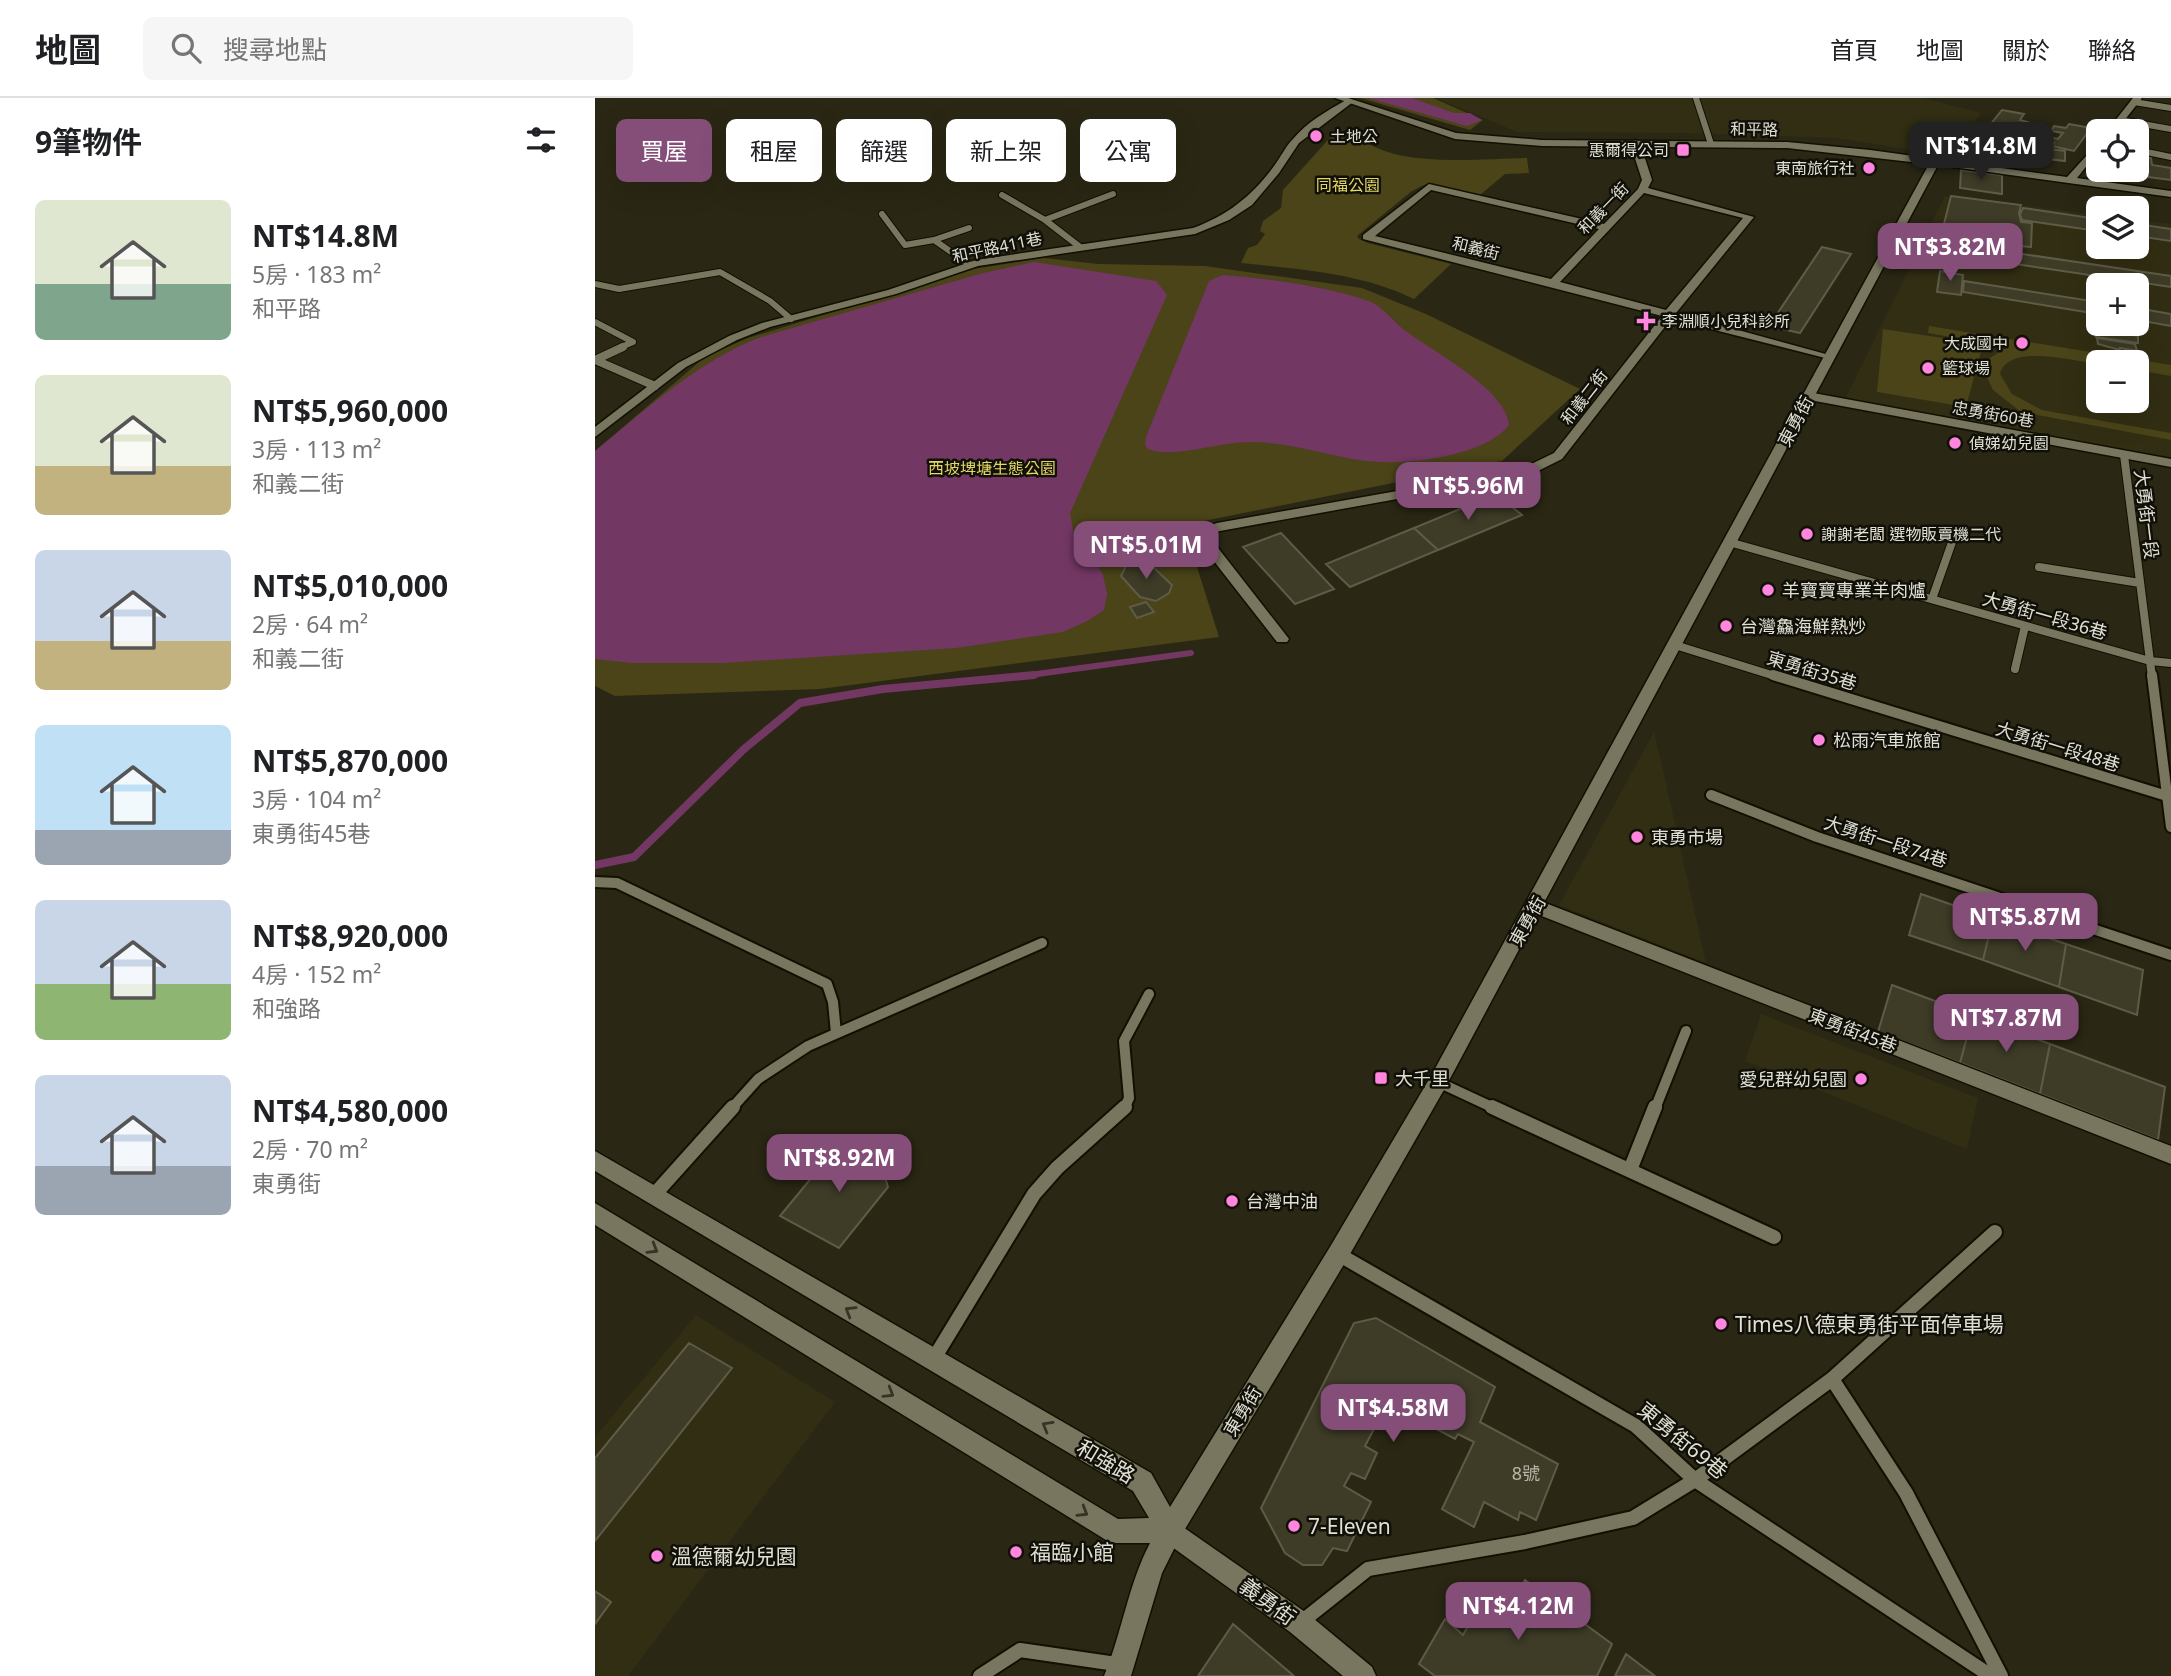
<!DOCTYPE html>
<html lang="zh-TW">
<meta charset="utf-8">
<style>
:root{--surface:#fff;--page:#f6f6f6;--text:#202124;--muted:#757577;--line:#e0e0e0;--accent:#844e78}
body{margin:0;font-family:"Noto Sans","Noto Sans TC",sans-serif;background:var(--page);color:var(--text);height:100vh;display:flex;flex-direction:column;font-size:26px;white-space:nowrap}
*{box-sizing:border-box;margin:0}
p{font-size:23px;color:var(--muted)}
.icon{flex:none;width:38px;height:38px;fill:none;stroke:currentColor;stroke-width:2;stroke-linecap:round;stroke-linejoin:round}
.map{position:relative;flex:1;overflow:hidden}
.details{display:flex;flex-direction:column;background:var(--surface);width:595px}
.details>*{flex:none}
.banner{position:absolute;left:21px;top:21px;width:665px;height:63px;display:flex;gap:14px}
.tools{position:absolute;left:1491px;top:21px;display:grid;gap:14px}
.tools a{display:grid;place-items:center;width:63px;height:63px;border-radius:10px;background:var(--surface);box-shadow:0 7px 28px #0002;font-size:35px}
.price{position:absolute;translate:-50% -60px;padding:0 16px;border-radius:14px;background:var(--accent);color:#fff;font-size:23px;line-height:46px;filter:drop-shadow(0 2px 4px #0008)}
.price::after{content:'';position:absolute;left:50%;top:42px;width:21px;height:16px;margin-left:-10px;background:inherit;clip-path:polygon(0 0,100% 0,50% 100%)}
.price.on{background:#222;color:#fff}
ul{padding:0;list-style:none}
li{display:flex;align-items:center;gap:21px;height:175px;padding:0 35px}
li span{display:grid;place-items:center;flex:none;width:196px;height:140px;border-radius:10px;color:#555}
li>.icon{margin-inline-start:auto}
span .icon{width:84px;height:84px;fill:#fffc;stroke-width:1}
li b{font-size:30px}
h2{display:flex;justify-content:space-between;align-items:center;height:84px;padding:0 35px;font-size:30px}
.tag{padding:0 24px;border-radius:10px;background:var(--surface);box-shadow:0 7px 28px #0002;font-size:24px;line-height:63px}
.tag.on{background:var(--accent);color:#fff}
header{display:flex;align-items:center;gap:42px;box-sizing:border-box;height:98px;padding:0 35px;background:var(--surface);border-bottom:2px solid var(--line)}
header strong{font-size:33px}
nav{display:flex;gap:38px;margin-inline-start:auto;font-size:24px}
.search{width:490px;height:63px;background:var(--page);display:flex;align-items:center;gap:18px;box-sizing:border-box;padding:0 24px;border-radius:10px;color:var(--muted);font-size:26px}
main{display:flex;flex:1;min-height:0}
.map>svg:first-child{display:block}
.built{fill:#312e13;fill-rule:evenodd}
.green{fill:#4a4418}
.water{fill:#733764}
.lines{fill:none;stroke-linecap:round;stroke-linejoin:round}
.stream-far1{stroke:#733764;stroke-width:6}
.stream{stroke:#733764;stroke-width:8}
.building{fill:#3e3c27;stroke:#5e5c46;stroke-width:2}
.service-far3-casing{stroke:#121001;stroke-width:8}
.service-far2-casing{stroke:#121001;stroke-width:10}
.service-far1-casing{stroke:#121001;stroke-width:14}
.service-casing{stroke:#121001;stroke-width:18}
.minor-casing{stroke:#121001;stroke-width:3}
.tertiary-casing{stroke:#121001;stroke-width:3}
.service-far3{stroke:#797660;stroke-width:6}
.service-far2{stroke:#797660;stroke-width:8}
.service-far1{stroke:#797660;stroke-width:10}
.service{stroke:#797660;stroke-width:14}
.minor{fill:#797660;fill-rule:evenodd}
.tertiary{fill:#797660;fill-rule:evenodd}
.oneway{stroke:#353427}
.poi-dot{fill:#ff85df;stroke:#111008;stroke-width:2.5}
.labels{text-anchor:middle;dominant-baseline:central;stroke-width:5;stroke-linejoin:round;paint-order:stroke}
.far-street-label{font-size:16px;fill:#e0dfd3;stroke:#111008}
.far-poi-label{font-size:16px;fill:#e0dfd3;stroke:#111008;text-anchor:start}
.far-park-label{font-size:16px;fill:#e5d668;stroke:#111008}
.street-label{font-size:18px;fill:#e0dfd3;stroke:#111008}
.poi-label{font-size:18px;fill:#e0dfd3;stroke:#111008;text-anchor:start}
.near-number-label{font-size:18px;fill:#b8b6a8}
.near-poi-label{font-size:21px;fill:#e0dfd3;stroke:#111008;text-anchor:start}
.near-street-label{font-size:21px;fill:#e0dfd3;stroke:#111008}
</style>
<header>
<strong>地圖</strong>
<div class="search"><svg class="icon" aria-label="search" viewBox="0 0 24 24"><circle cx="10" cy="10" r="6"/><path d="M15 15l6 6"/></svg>搜尋地點</div>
<nav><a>首頁</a><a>地圖</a><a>關於</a><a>聯絡</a></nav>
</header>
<main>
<section class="details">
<h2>9筆物件<svg class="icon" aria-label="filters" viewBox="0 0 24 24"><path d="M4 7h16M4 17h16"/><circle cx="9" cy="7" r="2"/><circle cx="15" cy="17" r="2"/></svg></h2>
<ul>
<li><span style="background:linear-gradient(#dfe7d0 60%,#7fa58c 0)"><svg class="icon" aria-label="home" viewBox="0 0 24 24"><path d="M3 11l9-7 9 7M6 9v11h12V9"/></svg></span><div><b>NT$14.8M</b><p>5房 · 183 m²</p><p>和平路</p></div></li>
<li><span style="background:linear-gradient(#dfe7d0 65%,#c2b280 0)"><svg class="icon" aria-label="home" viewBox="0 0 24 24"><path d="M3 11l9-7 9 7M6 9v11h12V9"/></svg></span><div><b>NT$5,960,000</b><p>3房 · 113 m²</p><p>和義二街</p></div></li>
<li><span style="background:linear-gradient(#c9d6e8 65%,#c2b280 0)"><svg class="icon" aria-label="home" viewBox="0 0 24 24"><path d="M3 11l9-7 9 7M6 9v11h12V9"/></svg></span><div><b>NT$5,010,000</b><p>2房 · 64 m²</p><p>和義二街</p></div></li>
<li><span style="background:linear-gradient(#bfe0f5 75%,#9aa5b1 0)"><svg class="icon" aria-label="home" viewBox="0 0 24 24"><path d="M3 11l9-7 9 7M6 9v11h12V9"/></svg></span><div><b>NT$5,870,000</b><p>3房 · 104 m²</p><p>東勇街45巷</p></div></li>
<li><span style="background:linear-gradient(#c9d6e8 60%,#8fb573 0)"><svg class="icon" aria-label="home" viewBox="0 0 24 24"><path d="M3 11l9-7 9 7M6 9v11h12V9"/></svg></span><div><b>NT$8,920,000</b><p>4房 · 152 m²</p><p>和強路</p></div></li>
<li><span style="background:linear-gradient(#c9d6e8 65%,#9aa5b1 0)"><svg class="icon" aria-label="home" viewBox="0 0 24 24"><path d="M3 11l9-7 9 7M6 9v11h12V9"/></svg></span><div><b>NT$4,580,000</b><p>2房 · 70 m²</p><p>東勇街</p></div></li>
</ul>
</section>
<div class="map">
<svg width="1576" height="1578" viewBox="0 0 1576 1578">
<rect width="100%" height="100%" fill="#2a2714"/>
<path class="built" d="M841,0H1329L1386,15L1355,58L1241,40L1088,35L922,34Z
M1350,98L1503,117V149H1542V121L1576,126V359L1249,303ZM1503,187H1542V226H1503ZM1503,264H1542V303H1503Z
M1059,634L1068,672L1111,865L964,807Z
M1166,916L1383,1000L1372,1051L1150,963Z
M101,1217L240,1304L33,1578H0V1339Z"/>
<path class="green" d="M765,0H838L888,22L875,32Z
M741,33C761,37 777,50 796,55C835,66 892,61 932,60L934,75L910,76L885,97L831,86L817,93L762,138L764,141L773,145L856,166L819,201C767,175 703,171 646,165L653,150L662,147L670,136L665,133L668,123L686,110L688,92Z
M449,160L503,166L610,168L767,190L831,216L985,291L907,363L589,427L624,539L225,591L20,598L0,588V353L110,259L153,240L378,171Z
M1334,228L1576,267V278L1542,272V264C1528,264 1510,266 1499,265C1477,263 1413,245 1405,276L1417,296L1447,312L1576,335V342L1426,314L1398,292L1388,271L1392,262L1412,249L1333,235Z
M1288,231L1388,246L1371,309L1282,294Z"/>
<path class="water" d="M773,0H817L859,15H875L887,22L872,28Z
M439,164L561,183L572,197L475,415L479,438L497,457L508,477L512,496L509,512L492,523L468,534L361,550L128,565H37L0,561V353C52,311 103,263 166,239L388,175Z
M628,177C670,180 736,189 776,204C788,209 798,223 808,231C836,253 911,290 914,327C893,356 820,366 785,364C741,362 698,343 653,344C624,344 579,361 553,351L550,347L551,339L614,183Z"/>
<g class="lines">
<path class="stream-far1" d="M420,579L596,555"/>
<path class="stream" d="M0,767L39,759L149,651L205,605L288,591L439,577"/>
</g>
<path class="building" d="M1407,12L1429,16L1425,22L1436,25L1433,29L1421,26L1416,32L1428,35L1425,40L1413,37L1409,42L1387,37Z
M1474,26L1496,30L1479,53L1457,48L1459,45L1447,43L1450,38L1463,41L1468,35L1456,33L1459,28L1471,30Z
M1381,42L1470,53V63L1381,52Z
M1542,58L1556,60L1557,67L1576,70V82L1515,74L1514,72H1542Z
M1366,72L1407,77V96L1365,90Z
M1356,98L1426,107L1424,115L1426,124L1437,125L1436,149L1423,148L1421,154L1375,148L1338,139L1339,133L1347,134Z
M1428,110L1503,121V133L1427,122L1425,116Z
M1542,126L1576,131V143L1542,138Z
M1340,143L1576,178V189L1338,154Z
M1227,149L1256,156L1205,235L1174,228Z
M1345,173L1368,177L1366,197L1342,194Z
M1369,183L1503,204V216L1368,194Z
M1542,210L1576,216V228L1542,222Z
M1499,230L1543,238V245L1501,239Z
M1502,240L1540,246L1542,253L1525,250V252L1503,246Z
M901,396L927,417L843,452L819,430Z
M819,430L843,452L755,489L731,466Z
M686,435L739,491L700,506L648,449Z
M542,465L557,468L577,487L574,495L561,503L545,499L526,478L532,466Z
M551,504L559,514L542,520L535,509Z
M1326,796L1398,821L1388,862L1314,837Z
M1398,821L1471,846L1464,889L1388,862Z
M1471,846L1548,872L1542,917L1464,889Z
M1297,887L1378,917L1365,965L1283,934Z
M1378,917L1455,946L1445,996L1365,965Z
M1455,946L1570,989L1563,1042L1445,996Z
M250,1039L283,1056L293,1089L244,1150L185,1118Z
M781,1220L900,1289L885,1324L963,1366L941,1422L925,1414L923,1422L889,1404L879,1429L847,1411L879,1344L863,1336L860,1341L817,1318L818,1315L802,1305L808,1296L800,1291L770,1348L782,1355L770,1381L756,1375L749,1388L776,1404L752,1453L738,1450L727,1467H708L690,1455L666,1410L759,1225Z
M94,1245L137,1270L0,1443V1360Z
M930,1482L1017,1546L1002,1578H840L824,1566L850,1521L868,1537L891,1496L913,1513Z
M0,1493L16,1504L0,1526Z
M638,1526L699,1578H603Z
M1031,1556L1060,1578H1020Z"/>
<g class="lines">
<defs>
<path id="service-far3" d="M1101,0L1116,46
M1539,4L1576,10
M1525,22L1576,31
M1542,52L1576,59
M407,97L450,122L485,149
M287,116L310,147L339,142L375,167
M450,122L518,96
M339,142L374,130
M0,186L24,191L125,174L175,203L196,221
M0,224L38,244L24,250"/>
<path id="service-far2" d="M0,262L28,249
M0,262L60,288
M1529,357L1557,579
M1134,444L1555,563L1576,565
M1444,469L1545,485
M1337,501L1361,433
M1080,547L1183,579
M1420,571L1430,528"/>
<path id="service-far1" d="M1178,577L1572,698
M1557,577L1576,729
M1116,697L1222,739L1576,857
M0,784L22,785L232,886L238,904L241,935
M843,984L901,1011
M136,1011L163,981L213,948L447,845
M529,1011L534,1000L529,943L554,896
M1060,1011L1091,933"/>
<path id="service" d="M897,1009L1179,1139
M1035,1072L1060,1009
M59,1097L138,1009
M743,1156L1041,1328L1100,1382L1396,1578
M338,1262L439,1096L462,1070L530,1009
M1237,1281L1311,1395L1406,1578
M705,1525L773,1471L930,1444L1038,1420L1100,1382L1237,1281L1400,1134
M385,1578L425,1552L528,1567"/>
<path id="minor" d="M751,2L758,4L704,45L684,75L657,107L634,122L600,136L383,168L301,196L175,229L142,242L91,269L0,339V329L83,265L134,238L167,225L293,192L381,162L598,130C633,117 657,98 679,68C686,59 690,49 698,41C712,24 732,13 751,2Z
M1040,42L1045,45L1057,82L1053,90L1159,119L1081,215L1238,258V262L1076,221L967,361L935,377L625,433L613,437L694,541L692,544H682L600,439V433L622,425L926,371L959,355L1067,218L768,141V137L834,86L1009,126L1043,91L1047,82L1035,45ZM836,92L1004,131L956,181L780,138ZM1049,95L1148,120L1071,212L965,184Z
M1213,294L1576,361V369L1209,301V295Z
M940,801L1576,1048V1066L934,813L931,808L934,803Z
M575,1420L713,1516L777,1569L781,1578H748L695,1534L566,1441L563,1432L566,1423Z"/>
<path id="tertiary" d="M740,0H753L861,35L947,42L1192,44L1275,52L1472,79L1503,45V54L1482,80L1576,93V99L1343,67L850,990L751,1163L584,1441L567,1475L536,1578H509C527,1535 533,1487 555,1445H520L511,1442L0,1127V1105L523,1421L554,1420L538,1393L0,1073V1053L556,1375L575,1409L735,1149L836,978L1334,66L1192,50L947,48L860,41Z
M1538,0H1547L1521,33H1512Z"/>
</defs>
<use href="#service-far3" class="service-far3-casing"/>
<use href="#service-far2" class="service-far2-casing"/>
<use href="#service-far1" class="service-far1-casing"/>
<use href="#service" class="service-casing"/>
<use href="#minor" class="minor-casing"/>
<use href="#tertiary" class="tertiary-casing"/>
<use href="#service-far3" class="service-far3"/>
<use href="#service-far2" class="service-far2"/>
<use href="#service-far1" class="service-far1"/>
<use href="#service" class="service"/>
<use href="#minor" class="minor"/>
<use href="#tertiary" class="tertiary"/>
</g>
<defs><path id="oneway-chevron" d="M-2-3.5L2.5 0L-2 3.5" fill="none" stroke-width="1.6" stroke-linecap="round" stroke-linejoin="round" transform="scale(1.75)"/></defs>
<g class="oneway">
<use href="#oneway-chevron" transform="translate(58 1151) rotate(31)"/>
<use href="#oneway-chevron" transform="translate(255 1213) rotate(-149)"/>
<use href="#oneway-chevron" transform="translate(294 1295) rotate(31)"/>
<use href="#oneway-chevron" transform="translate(452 1328) rotate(-150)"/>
<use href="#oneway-chevron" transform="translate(488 1414) rotate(31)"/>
</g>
<g class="poi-dot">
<circle cx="721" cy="38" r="7"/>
<rect x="1081" y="45" width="14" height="14" rx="3.5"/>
<circle cx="1274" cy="70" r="7"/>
<path d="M1047.5 212.5h7v7h7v7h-7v7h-7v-7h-7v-7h7z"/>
<circle cx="1427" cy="245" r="7"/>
<circle cx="1333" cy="270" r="7"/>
<circle cx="1360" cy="345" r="7"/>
<circle cx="1212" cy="436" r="7"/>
<circle cx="1173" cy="492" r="7"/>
<circle cx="1131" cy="528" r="7"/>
<circle cx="1224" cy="642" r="7"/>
<circle cx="1042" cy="739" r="7"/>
<rect x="779" y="973" width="14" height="14" rx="3.5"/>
<circle cx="1266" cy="981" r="7"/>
<circle cx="637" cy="1103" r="7"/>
<circle cx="1126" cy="1226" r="7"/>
<circle cx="699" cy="1428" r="7"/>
<circle cx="421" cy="1454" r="7"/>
<circle cx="62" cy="1458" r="7"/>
</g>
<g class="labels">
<g class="far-street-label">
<text transform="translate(1159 31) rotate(1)">和平路</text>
<text transform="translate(1008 110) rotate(-46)">和義一街</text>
<text transform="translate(402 149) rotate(-12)">和平路411巷</text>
<text transform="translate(881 150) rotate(14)">和義街</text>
<text transform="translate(989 299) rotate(-52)">和義二街</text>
<text transform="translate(1398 316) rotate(10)">忠勇街60巷</text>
</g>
<g class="far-poi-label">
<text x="735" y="38">土地公</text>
<text x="1074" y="52" text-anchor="end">惠爾得公司</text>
<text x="1260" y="70" text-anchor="end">東南旅行社</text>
<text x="1067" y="223">李淵順小兒科診所</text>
<text x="1413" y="245" text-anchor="end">大成國中</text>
<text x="1347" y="270">籃球場</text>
<text x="1374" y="345">偵娣幼兒園</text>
<text x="1226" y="436">謝謝老闆 選物販賣機二代</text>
</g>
<g class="far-park-label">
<text x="753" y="87">同福公園</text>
<text x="397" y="370">西坡埤塘生態公園</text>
</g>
<g class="street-label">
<text transform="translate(1200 323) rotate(-62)">東勇街</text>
<text transform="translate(1552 416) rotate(83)">大勇街一段</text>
<text transform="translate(1450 517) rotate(16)">大勇街一段36巷</text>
<text transform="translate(1217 572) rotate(17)">東勇街35巷</text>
<text transform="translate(1463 648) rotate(17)">大勇街一段48巷</text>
<text transform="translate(1291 743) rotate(18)">大勇街一段74巷</text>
<text transform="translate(932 823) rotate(-61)">東勇街</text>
<text transform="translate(1258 932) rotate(21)">東勇街45巷</text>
<text transform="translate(647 1313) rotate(-59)">東勇街</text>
</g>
<g class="poi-label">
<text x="1187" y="492">羊寶寶專業羊肉爐</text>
<text x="1145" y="528">台灣鱻海鮮熱炒</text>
<text x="1238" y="642">松雨汽車旅館</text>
<text x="1056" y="739">東勇市場</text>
<text x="800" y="980">大千里</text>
<text x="1252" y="981" text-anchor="end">愛兒群幼兒園</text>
<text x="651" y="1103">台灣中油</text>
</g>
<g class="near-number-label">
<text x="931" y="1375">8號</text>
</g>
<g class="near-poi-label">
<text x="1140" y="1226">Times八德東勇街平面停車場</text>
<text x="713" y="1428">7-Eleven</text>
<text x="435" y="1454">福臨小館</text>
<text x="76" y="1458">溫德爾幼兒園</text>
</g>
<g class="near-street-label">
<text transform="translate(1088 1342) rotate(39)">東勇街69巷</text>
<text transform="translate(511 1363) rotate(31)">和強路</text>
<text transform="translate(673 1503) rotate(36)">義勇街</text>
</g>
</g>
</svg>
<div class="tools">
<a><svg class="icon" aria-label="locate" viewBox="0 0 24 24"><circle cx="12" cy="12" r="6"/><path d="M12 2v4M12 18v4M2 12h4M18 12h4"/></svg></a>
<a><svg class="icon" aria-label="layers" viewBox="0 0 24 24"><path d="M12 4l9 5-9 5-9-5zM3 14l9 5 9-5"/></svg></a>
<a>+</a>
<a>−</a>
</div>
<b class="price on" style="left:1386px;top:84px">NT$14.8M</b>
<b class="price" style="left:1355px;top:185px">NT$3.82M</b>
<b class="price" style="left:873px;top:424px">NT$5.96M</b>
<b class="price" style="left:551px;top:483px">NT$5.01M</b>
<b class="price" style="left:1430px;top:855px">NT$5.87M</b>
<b class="price" style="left:1411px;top:956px">NT$7.87M</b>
<b class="price" style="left:244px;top:1096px">NT$8.92M</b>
<b class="price" style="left:798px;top:1346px">NT$4.58M</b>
<b class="price" style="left:923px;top:1544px">NT$4.12M</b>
<div class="banner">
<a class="tag on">買屋</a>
<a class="tag">租屋</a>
<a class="tag">篩選</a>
<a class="tag">新上架</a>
<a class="tag">公寓</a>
</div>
</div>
</main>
